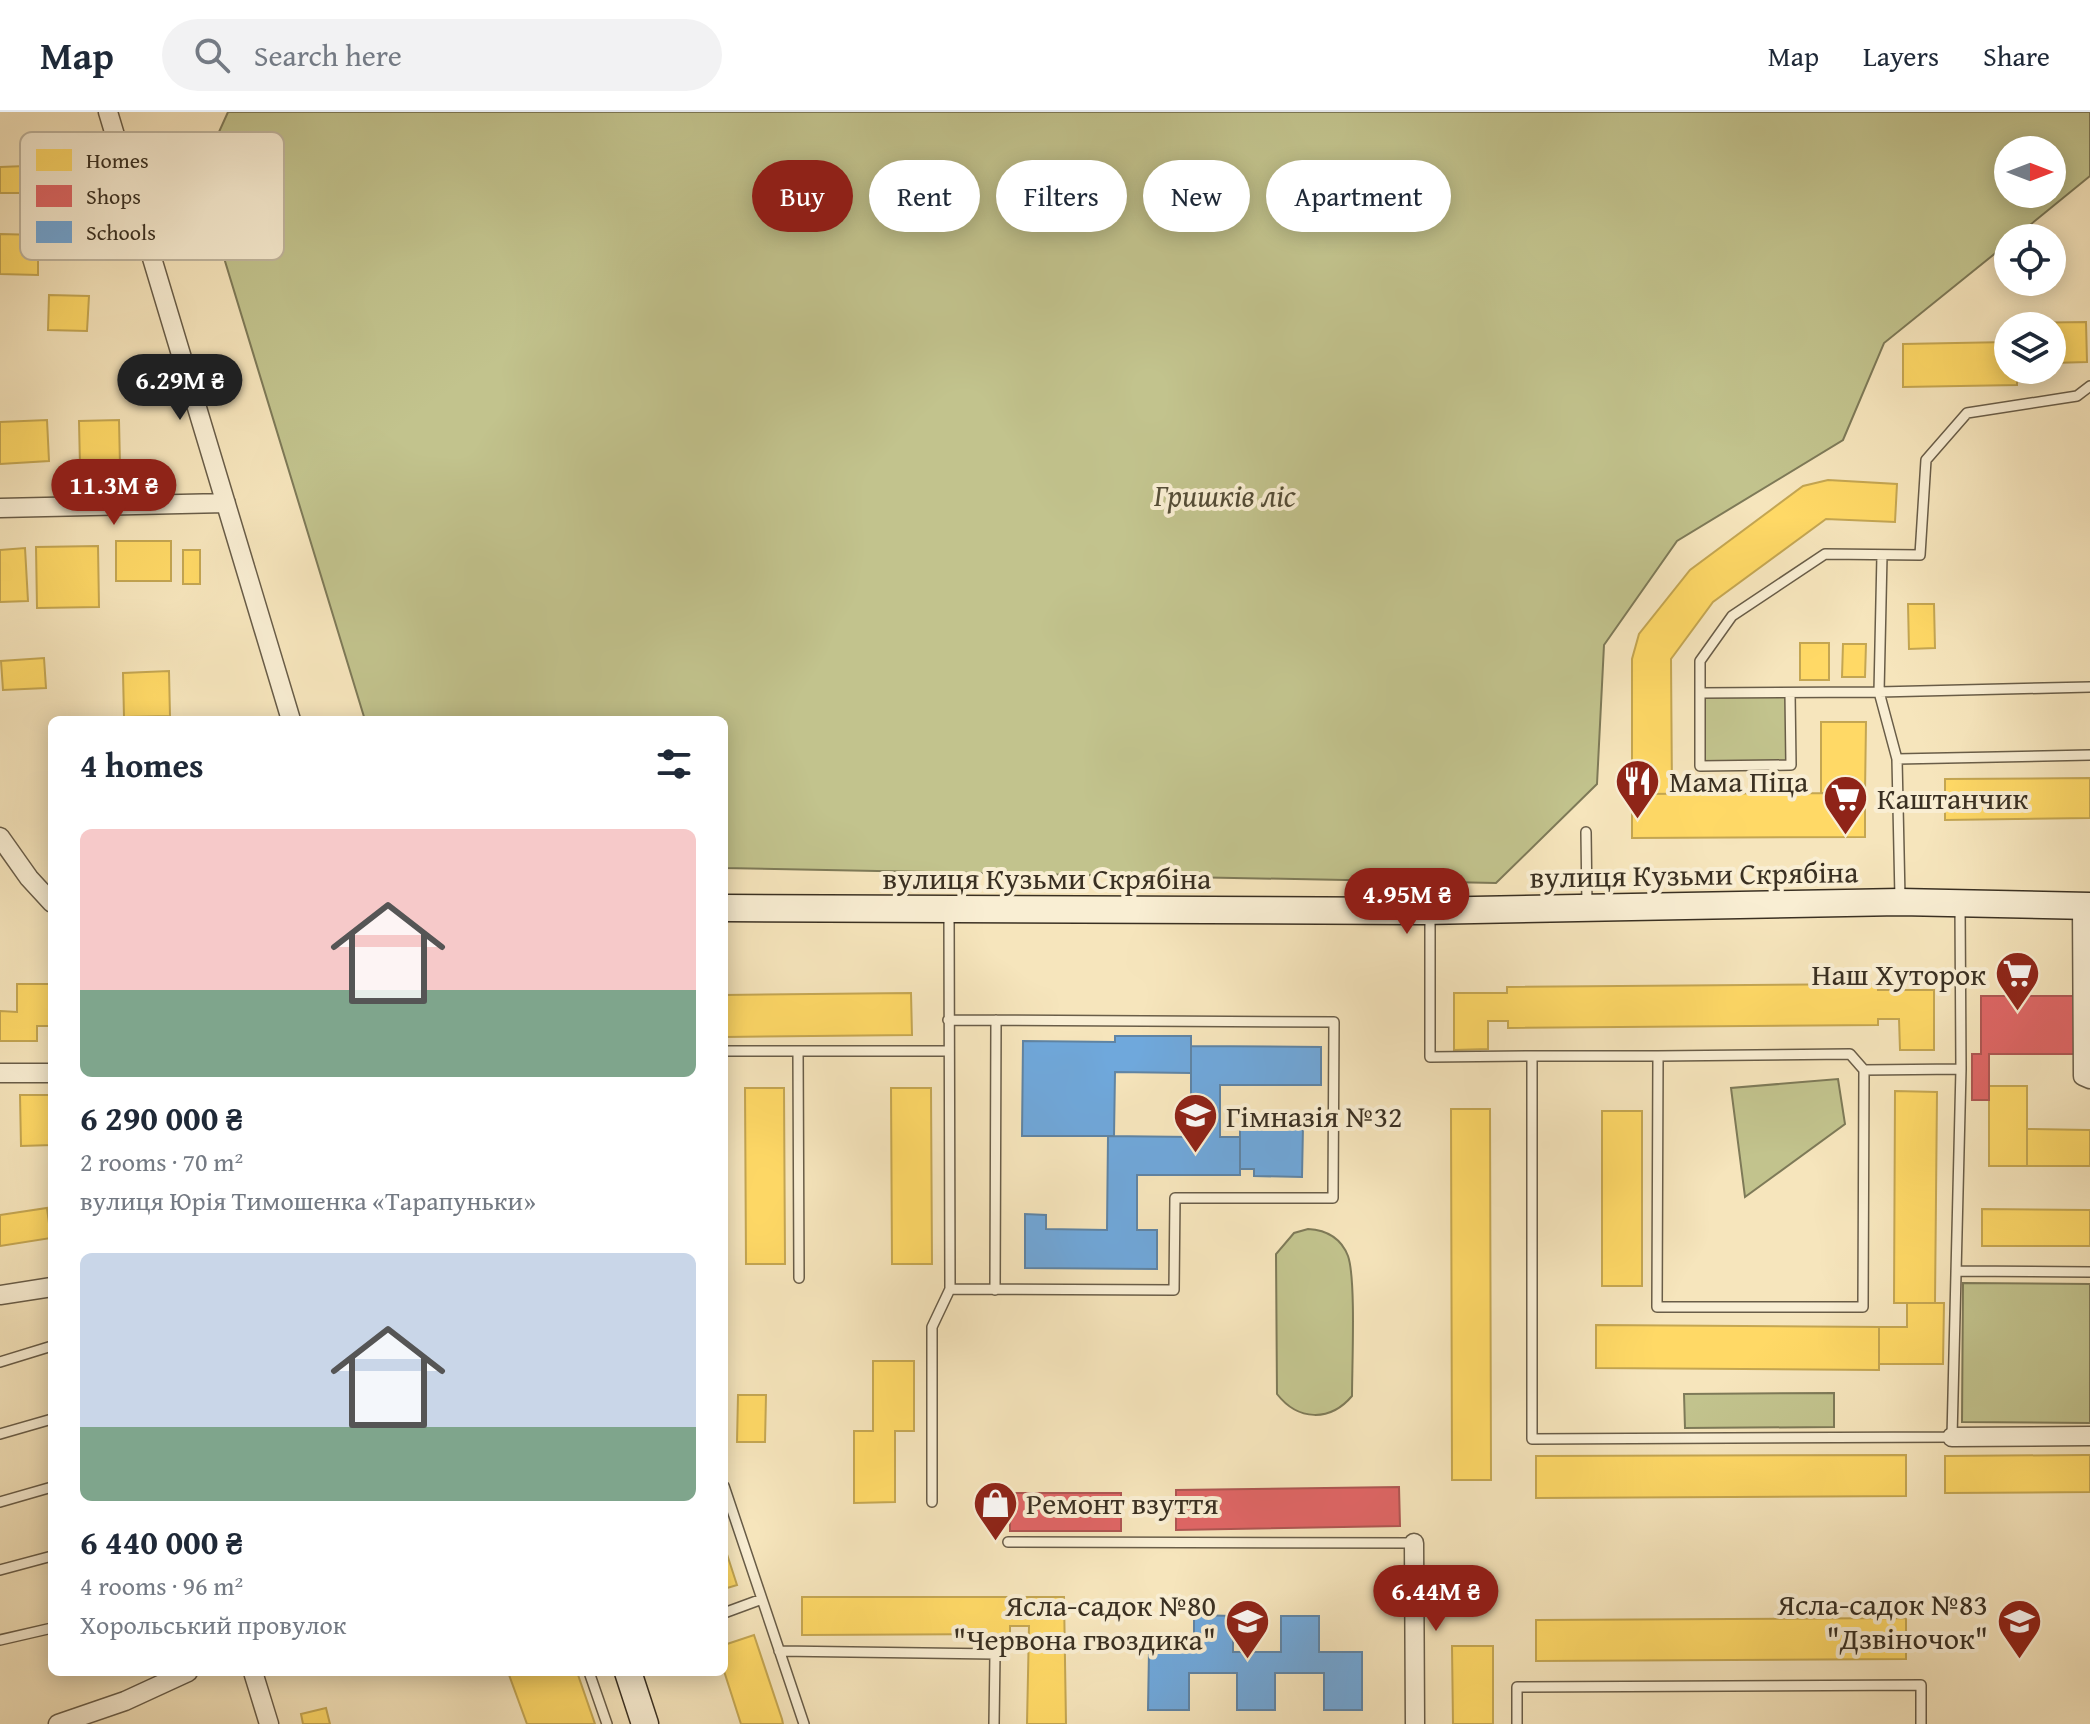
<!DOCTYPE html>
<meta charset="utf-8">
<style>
:root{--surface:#fff;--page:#f2f2f3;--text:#1f2937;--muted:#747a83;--line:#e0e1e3;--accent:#8f2418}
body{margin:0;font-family:"Gentium Book Plus",serif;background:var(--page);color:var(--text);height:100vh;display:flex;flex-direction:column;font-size:30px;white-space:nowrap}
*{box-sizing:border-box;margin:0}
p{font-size:26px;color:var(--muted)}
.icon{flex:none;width:44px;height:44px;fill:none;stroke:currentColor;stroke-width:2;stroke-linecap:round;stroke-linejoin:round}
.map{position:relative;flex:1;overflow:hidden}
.sheet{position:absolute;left:48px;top:604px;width:680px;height:960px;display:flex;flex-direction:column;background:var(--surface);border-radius:12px;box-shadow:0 4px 20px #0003}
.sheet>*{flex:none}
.hud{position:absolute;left:752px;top:48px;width:760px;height:72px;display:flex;gap:16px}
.needle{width:52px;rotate:90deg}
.tools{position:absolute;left:1994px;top:24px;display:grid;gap:16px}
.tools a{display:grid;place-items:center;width:72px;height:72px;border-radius:50%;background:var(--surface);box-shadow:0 4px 20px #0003;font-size:40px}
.price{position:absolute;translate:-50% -68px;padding:0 18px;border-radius:28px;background:var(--accent);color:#fff;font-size:26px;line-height:52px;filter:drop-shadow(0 2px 4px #0008)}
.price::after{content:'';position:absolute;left:50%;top:48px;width:24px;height:18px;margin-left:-12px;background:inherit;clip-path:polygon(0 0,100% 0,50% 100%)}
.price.active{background:#222;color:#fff}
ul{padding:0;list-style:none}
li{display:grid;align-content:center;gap:16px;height:424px;padding:0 32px}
li span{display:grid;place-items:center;height:248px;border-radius:12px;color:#555}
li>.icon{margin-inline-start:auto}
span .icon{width:144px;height:144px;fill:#fffc;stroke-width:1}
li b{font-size:34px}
h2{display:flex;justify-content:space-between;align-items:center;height:96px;padding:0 32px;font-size:34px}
.pill{padding:0 28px;border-radius:36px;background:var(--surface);box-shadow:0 4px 20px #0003;font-size:28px;line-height:72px}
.pill.active{background:var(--accent);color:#fff}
header{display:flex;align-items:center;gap:48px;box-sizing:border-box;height:112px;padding:0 40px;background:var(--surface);border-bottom:2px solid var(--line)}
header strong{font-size:38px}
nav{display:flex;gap:44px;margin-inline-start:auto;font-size:28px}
.search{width:560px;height:72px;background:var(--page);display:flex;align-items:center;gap:20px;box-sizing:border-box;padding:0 28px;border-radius:44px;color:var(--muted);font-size:30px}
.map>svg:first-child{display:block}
.green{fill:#c2c38d;stroke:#7e7a58;stroke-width:2;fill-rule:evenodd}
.homes{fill:#ffd966;stroke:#c4a652;stroke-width:2}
.shops{fill:#e06666;stroke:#ae5652;stroke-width:2}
.schools{fill:#6fa8dc;stroke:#5f84a4;stroke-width:2}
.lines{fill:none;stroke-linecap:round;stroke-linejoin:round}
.lane-casing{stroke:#695d48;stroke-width:12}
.street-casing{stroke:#695d48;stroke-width:21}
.secondary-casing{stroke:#3a3022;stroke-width:29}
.lane{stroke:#f9eed3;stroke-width:9}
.street{stroke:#f9eed3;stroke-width:18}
.secondary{stroke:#f9eed3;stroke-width:26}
.labels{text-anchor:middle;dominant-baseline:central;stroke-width:8;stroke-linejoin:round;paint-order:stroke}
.park-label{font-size:30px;font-style:italic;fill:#554d37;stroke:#f9eed3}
.poi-label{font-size:30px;fill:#3a3022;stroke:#f9eed3;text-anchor:start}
.street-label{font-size:30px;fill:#3a3022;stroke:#f9eed3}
.key{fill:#f9eed3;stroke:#c0b59e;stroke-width:2}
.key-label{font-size:22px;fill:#3a3022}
</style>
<header>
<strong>Map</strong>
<div class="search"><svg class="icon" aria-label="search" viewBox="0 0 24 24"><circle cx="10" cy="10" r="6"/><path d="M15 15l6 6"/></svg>Search here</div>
<nav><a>Map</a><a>Layers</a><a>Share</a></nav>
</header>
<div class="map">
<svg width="2090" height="1612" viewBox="0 0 2090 1612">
<rect width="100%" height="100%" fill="#f6e5bc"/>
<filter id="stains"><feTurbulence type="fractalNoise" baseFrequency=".0025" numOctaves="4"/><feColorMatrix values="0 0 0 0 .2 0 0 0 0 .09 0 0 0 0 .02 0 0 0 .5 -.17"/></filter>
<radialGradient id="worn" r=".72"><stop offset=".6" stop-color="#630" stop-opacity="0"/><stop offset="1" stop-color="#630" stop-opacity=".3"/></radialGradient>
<path class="green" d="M228,0H2090V64L2014,126H2008V131L1884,231L1843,328L1677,429L1604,533L1597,672L1496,771L724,756V608H365L199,64ZM2008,38H2052V82H2008Z
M1789,583V652H1702V584Z
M1838,967L1845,1012L1745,1085L1731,976Z
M1308,1117C1326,1118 1341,1126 1348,1144C1356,1167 1352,1254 1352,1284C1330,1310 1298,1309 1277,1282L1276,1142L1294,1121Z
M1963,1171L2090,1172V1311L1962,1310Z
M1834,1281V1315L1685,1316L1684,1282Z"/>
<path class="homes" d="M25,54L26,81H0V55Z
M0,122L38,123V163L0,162Z
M49,183L89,184L87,219L48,218Z
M2086,210L2087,250L2052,251V214H2016V211Z
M2008,230V258H2017V273L1903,275V232Z
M47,308L49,349L0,352V310Z
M119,308L120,354H80L79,309Z
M1828,368L1897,372L1895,410L1826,407L1713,490L1671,547L1672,682H1632V547L1639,522L1690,458L1803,374Z
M116,429H171V469H116Z
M98,434L99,495L37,496L36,435Z
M25,436L28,489L0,490V438Z
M183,438H200V472H183Z
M1908,492H1934L1935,536L1909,537Z
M1800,531H1829V568H1800Z
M1843,532H1866L1865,565H1842Z
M44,546L46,576L3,578L1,549Z
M169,559L170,604L124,605L123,561Z
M1821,610H1866L1865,681H1821Z
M2090,666V706L1945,708V667Z
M1865,681V725L1632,726V682Z
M17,872H52V914H37V929H0V899L17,900Z
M1878,872V878H1934V938H1900L1899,907H1878V913L1508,916V909H1488V937L1454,938V881H1507V875Z
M911,881L912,923L724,925V883Z
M1989,974H2027V1054H1989Z
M745,976H784L785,1152H746Z
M891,976H931L932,1152H892Z
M1895,979L1937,980L1935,1191H1894Z
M20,983H52V1033L21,1034Z
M1451,997H1490L1491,1368H1452Z
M1602,999H1642V1174H1602Z
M2027,1017L2090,1018V1054H2027Z
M47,1096L51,1126L0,1134V1103Z
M1982,1097L2090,1098V1134H1982Z
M1907,1191H1944L1943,1252H1879V1215H1907Z
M1596,1213L1879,1215V1258L1596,1256Z
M873,1249H914V1319H895V1390L854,1391V1319H873Z
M738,1283H766L765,1330H737Z
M1906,1343V1384L1536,1386V1344Z
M2085,1343H2090V1380L1945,1381V1344Z
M724,1433L737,1473L724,1477Z
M802,1485H1064L1066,1612H1027L1029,1514H1010V1522L802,1523Z
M1906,1506V1547L1536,1549V1508Z
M754,1523L782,1607L783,1612H741L724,1559V1533Z
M1452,1534H1493V1612H1453Z
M508,1560H577L595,1612H527Z
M326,1596L330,1612H303L301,1602Z"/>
<path class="shops" d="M1981,884H2074V942H1989V988H1972V942H1981Z
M1399,1375L1400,1414L1176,1418V1378Z
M1010,1381H1121V1419H1010Z"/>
<path class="schools" d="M1115,924H1191V961L1115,960L1114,1024H1022L1023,929L1115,930Z
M1191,934L1321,935V973H1220V1025H1240V1063H1137V1118H1157V1157L1025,1156V1102L1046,1103V1117L1107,1118L1108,1024L1191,1025Z
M1254,1014H1303L1302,1065L1254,1064V1057H1240V1016Z
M1194,1503L1233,1504V1540H1281V1504H1319V1540H1362V1598H1324V1561H1275V1598H1237V1561H1189V1598H1148L1149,1539H1194Z"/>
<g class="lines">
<defs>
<path id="lane" d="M1882,443L1879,580L2090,575
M1700,581V654L1791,653L1790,581
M1897,647L2090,643
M1586,720L1587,793
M1900,786L1897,647L1879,580L1700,581V549L1732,504L1825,442L1920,443L1926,348L1967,301L2077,284L2090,274
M1430,800V945L1532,944V1327L1952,1325L1961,957L1960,793
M948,908L1334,910L1333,1086H1175L1174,1178L950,1177
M724,939H798
M1532,944H1658L1657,1195H1863L1864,958
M1658,944L1850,942L1864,958L1961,957
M1956,1159L2090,1160
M799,1166L798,939H948
M995,1178L996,908
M0,1250L52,1234
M0,1322L52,1307
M724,1374L804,1612
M0,1390L52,1375
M932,1390V1215L950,1177L949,801
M1008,1430L1414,1431
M0,1458L52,1444
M724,1501L762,1487
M0,1528L52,1516
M779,1539L995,1542L994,1612
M589,1560L607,1612
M1517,1612V1575L1921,1573V1612"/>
<path id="street" d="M108,0L291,608
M0,396L226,391
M0,725L29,766L52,791
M2082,794L2083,964L2090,967
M0,961H52
M0,1183L52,1175
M1952,1325L2090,1324
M1414,1431L1415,1612
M253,1560L269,1612
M58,1612L125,1589L188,1560"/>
<path id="secondary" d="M724,796L1423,799L1900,790L2090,794
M628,1560L645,1612"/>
</defs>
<use href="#lane" class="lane-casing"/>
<use href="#street" class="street-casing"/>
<use href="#secondary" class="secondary-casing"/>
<use href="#lane" class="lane"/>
<use href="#street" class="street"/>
<use href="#secondary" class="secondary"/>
</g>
<defs>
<symbol id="restaurant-pin" viewBox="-11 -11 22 30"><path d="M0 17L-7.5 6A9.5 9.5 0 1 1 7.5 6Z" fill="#8f2418" stroke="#f9eed3"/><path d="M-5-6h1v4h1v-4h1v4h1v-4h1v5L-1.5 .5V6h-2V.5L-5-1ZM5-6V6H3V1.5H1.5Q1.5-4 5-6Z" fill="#fff"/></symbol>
<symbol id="supermarket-pin" viewBox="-11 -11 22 30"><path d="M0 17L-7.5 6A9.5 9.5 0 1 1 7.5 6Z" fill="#8f2418" stroke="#f9eed3"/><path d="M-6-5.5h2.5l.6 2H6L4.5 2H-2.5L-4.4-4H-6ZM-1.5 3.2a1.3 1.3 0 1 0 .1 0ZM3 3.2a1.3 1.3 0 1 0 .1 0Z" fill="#fff"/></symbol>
<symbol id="school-pin" viewBox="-11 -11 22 30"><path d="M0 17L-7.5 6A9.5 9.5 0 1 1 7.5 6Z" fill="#8f2418" stroke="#f9eed3"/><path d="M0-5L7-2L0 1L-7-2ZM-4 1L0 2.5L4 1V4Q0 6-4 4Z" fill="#fff"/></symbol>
<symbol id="shop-pin" viewBox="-11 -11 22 30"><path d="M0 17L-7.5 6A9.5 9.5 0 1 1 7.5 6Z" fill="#8f2418" stroke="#f9eed3"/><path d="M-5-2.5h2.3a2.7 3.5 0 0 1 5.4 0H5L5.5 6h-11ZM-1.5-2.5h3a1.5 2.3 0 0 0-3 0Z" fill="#fff"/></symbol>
</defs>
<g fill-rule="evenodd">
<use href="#restaurant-pin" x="1612" y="644" width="51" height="69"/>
<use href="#supermarket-pin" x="1820" y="660" width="51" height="69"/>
<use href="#supermarket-pin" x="1992" y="836" width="51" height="69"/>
<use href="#school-pin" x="1170" y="978" width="51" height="69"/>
<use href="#shop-pin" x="970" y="1366" width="51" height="69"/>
<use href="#school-pin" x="1994" y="1484" width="51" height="69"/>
<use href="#school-pin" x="1222" y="1484" width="51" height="69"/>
</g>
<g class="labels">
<g class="park-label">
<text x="1225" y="383">Гришків ліс</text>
</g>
<g class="poi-label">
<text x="1669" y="669">Мама Піца</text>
<text x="1877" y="686">Каштанчик</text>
<text x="1986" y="862" text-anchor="end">Наш Хуторок</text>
<text x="1226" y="1004">Гімназія №32</text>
<text x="1026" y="1391">Ремонт взуття</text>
<text x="1988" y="1492" text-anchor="end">Ясла-садок №83<tspan x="1988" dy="34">"Дзвіночок"</tspan></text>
<text x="1216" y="1493" text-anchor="end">Ясла-садок №80<tspan x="1216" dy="34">"Червона гвоздика"</tspan></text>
</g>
<g class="street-label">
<text transform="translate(1694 762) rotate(-1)">вулиця Кузьми Скрябіна</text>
<text x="1047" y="766">вулиця Кузьми Скрябіна</text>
</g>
</g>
<rect x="20" y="20" width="264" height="128" rx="12" class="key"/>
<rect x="36" y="37" width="36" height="22" fill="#ffd966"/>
<rect x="36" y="73" width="36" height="22" fill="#e06666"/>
<rect x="36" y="109" width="36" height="22" fill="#6fa8dc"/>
<g class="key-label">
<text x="86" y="56">Homes</text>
<text x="86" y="92">Shops</text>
<text x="86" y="128">Schools</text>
</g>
<rect width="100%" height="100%" filter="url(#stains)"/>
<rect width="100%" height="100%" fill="url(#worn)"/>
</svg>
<div class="tools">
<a><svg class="needle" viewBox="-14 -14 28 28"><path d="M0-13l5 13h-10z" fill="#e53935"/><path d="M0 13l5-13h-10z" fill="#747a83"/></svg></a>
<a><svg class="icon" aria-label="locate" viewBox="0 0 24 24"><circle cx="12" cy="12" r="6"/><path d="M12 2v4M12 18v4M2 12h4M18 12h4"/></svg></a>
<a><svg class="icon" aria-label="layers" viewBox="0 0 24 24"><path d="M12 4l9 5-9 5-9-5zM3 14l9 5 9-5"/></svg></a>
</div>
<b class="price active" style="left:180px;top:310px">6.29M ₴</b>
<b class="price" style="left:114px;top:415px">11.3M ₴</b>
<b class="price" style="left:1407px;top:824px">4.95M ₴</b>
<b class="price" style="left:1436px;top:1521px">6.44M ₴</b>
<div class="hud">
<a class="pill active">Buy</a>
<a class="pill">Rent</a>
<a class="pill">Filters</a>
<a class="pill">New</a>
<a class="pill">Apartment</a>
</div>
<section class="sheet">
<h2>4 homes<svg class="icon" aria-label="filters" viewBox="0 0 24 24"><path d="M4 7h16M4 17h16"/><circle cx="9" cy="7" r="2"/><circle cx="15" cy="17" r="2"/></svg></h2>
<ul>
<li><span style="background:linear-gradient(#f6c9c9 65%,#7fa58c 0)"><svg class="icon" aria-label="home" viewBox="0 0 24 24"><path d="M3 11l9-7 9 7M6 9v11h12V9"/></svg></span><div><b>6 290 000 ₴</b><p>2 rooms · 70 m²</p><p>вулиця Юрія Тимошенка «Тарапуньки»</p></div></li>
<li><span style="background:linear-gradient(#c9d6e8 70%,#7fa58c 0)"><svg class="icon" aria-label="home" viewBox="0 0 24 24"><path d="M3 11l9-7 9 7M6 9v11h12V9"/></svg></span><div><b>6 440 000 ₴</b><p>4 rooms · 96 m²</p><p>Хорольський провулок</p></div></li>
</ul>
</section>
</div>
